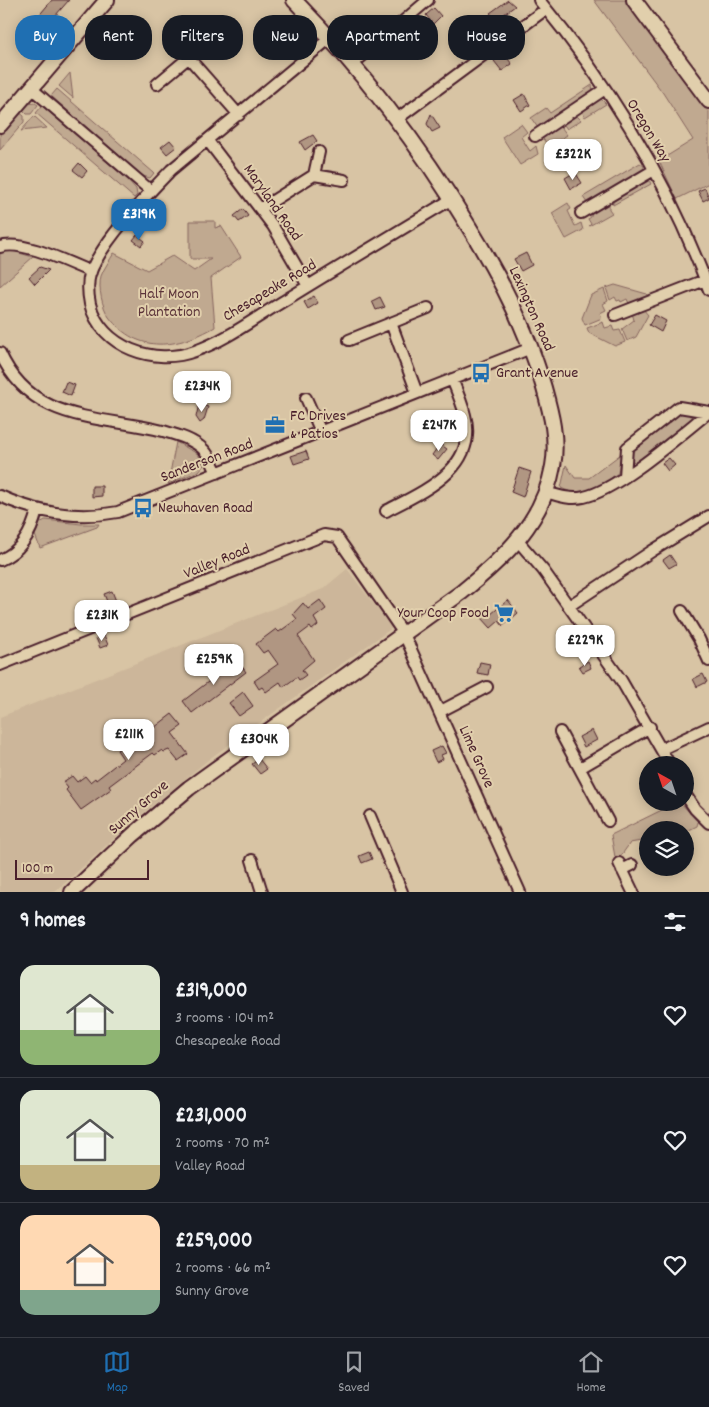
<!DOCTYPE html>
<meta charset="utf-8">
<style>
:root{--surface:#171b24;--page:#20242c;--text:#f1f3f6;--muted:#9ea1a6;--line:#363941;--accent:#1f6fb2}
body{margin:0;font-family:Dekko,sans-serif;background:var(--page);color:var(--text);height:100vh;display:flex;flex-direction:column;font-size:19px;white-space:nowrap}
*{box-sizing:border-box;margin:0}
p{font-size:16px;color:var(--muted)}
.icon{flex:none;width:28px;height:28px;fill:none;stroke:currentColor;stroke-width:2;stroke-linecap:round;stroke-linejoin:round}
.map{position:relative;height:892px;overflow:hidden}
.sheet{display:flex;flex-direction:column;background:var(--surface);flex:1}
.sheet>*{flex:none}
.hud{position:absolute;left:15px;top:15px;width:680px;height:45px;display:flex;gap:10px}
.needle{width:32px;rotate:320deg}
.buttons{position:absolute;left:639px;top:756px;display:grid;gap:10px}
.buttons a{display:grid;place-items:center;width:55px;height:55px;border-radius:50%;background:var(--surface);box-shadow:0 2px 12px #0003;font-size:25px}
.scale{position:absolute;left:15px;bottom:12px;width:134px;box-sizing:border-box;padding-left:5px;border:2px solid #4a1f2b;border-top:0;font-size:14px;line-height:18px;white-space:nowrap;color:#4a1f2b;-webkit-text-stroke:4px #e1cfac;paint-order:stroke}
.price{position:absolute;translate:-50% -42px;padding:0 11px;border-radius:10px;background:#fff;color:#222;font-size:16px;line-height:32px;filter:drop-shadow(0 1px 2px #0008)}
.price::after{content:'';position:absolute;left:50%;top:30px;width:15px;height:11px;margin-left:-8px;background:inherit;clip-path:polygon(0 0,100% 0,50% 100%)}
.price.active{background:var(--accent);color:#fff}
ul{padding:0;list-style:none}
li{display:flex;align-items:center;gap:15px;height:125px;padding:0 20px}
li+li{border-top:1px solid var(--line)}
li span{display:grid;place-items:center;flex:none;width:140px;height:100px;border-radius:15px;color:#555}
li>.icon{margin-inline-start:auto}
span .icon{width:60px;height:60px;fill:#fffc;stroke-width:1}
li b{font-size:21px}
h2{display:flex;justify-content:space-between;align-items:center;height:60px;padding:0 20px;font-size:21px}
.tag{padding:0 18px;border-radius:20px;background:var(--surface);box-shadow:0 2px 12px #0003;font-size:18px;line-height:45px}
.tag.active{background:var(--accent);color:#fff}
.dock{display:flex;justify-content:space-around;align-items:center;height:70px;border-top:1px solid var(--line);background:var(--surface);font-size:14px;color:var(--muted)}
.dock a{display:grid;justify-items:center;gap:2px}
.dock .active{color:var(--accent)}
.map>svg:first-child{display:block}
.built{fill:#ccb69a}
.green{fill:#c0a990;stroke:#85645e}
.building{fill:#b09682;stroke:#4a1f2b}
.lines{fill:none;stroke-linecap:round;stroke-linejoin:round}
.street-casing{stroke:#4a1f2b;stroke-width:14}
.secondary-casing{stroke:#4a1f2b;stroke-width:18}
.street{stroke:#e1cfac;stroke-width:10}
.secondary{stroke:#e1cfac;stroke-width:14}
.labels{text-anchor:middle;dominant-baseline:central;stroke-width:4;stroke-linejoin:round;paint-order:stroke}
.street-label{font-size:16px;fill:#4a1f2b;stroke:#e1cfac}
.park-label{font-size:16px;fill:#5c343a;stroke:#e1cfac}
.poi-label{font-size:16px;fill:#4a1f2b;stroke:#e1cfac;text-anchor:start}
</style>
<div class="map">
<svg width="709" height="892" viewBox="0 0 709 892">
<rect width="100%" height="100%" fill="#d8c4a4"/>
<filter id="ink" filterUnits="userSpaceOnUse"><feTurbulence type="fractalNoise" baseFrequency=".02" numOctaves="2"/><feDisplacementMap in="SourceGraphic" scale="10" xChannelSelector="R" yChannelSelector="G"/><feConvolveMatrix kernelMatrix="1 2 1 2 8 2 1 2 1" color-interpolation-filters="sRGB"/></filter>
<g filter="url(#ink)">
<path class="built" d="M347,569L392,628L213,756L132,822L55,892H0V717L323,589Z"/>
<path class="green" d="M594,0H627L709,111V183L677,199L659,161L693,140L663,93Z
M70,73L73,98L59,86Z
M592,85L593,92L538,128L531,118L546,108L550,113Z
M57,89L154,173L150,178L143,176L51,96Z
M600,98L606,104L585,117L583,113L584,107Z
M35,103L38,105L31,114H27L22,109L27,104Z
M42,106L128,180L136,189L137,195L134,198L36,113Z
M19,112L24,116V122L0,150V134Z
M575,114L581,120L567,129L562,122Z
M34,116L47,128L21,131Z
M521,124L527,132L521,137L530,151L536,146L538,154L520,165L502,137Z
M559,124L567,135L549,147L541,136Z
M640,163L644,166V171L587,203L583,197Z
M648,178L651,184L613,205V199Z
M609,200V209L612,213L589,226L591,224L588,219L591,217L592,209Z
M568,203L571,209L568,211L575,226L581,223L583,230L566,239L552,213Z
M190,221H215V228L221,226L241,257L211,278L215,327C178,348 138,355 109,317C102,307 98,288 101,276C104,268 110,260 114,253L147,270L172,256L194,271L211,259H190Z
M9,250L33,257L0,286V254Z
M615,285L647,294L649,298L630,306L627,299L621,302L620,300L617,301L615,297L610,300L606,288Z
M604,289L608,301L603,304L606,310L600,313L602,318L585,325L582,318L591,295Z
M643,309L648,315L636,337L627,341L622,329L634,320L632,313Z
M603,322L605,328L612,326L614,331L620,330L625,342L615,346L589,333L587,328Z
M679,411L691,413L694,417L636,462L631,461L630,451Z
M176,442L198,454L204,465L199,471L168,484Z
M621,454L618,473C602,485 582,499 561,488L566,465L575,478H589Z
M45,520L81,524H99L97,527L40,548L35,535L40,523Z
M676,803H681L698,822L697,826L685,832V830H648L647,840L630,843L618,860L615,857L611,835Z"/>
<path class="building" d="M52,0H69L34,40L25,32Z
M508,0L515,6L496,20L490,13Z
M434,8L441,16L433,24L426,15Z
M180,26L186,33L179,39L173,32Z
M109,34L116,41L109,49L102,42Z
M504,54L512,64L502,71L494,61Z
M524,94L530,105L521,111L514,100Z
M431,114L440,128L432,132L427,124Z
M313,135L317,141L305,150L300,142Z
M170,140L176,147L167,154L161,147Z
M79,163L87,171L82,177L73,170Z
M575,172L582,183L571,189L565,178Z
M705,188L709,198L703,201L698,191Z
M243,209L248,216L239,222L234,216Z
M137,235L145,241L141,246L133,240Z
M526,253L532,265L521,271L514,259Z
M40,267L49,270L35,284L29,277Z
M314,296L318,303L308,309L304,302Z
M380,297L385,307L376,310L372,301Z
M655,315L666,321L661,332L649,325Z
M66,382L75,385L71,396L62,392Z
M199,404L208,407L204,420L200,423L196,417Z
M440,444L447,449L438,460L432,455Z
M306,451L309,459L294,464L291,456Z
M669,458L675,465L668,471L662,463Z
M519,468L531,472L523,497L511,492Z
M92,486H102V496L92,497Z
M670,555L676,564L669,568L663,560Z
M112,591L116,601L108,604L104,594Z
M320,600L326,609L314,618L318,625L312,630L310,627L298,636L314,660L302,670L306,675L299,680L297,677L283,687L280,682L266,692L262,687L259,689L254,681L278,664L268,650L263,653L256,644L276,629L279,632L297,619L293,614L303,603L308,609Z
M508,600L518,613L503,626L499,621L491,628L482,618L489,612L491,614Z
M104,635L108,645L100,648L96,638Z
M237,660L246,672L192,713L183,701Z
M588,661L591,668L583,672L579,666Z
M480,662L490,664L488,675L477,673Z
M703,674L707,682L697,687L693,679Z
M243,692L253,706L239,716L229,703Z
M172,714L182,726L172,733L188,754L178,761L169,750L164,752L162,750L155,755L153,753L109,786L111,789L81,810L66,790L68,788L63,782L72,776L77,782L85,776L90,782L95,778L96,780L123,759L117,750L143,730L146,734Z
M592,730L597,740L584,747L579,737Z
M442,746L446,753L441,755L443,759L436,762L431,751Z
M259,759L267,769L260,774L252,764Z
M369,852L372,859L362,863L359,856Z"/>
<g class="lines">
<defs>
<path id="street" d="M539,0C610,86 670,185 709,290
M330,38L171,170C147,195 101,242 90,274C87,284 88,294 90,304C101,348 155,366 195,351C227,340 258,316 287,299C342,265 397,232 452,199
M188,57L239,115
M353,64L428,0
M157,84L219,32
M31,88L151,191
M397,119L546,9
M535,136L605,89
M208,141L273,226L308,286
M314,175L319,152
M260,209L314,175L344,180
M581,213L654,170
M0,247C22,239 69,263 91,272
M615,315L705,280
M391,323L417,393
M349,340L428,308
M0,353C32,424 99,415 163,431C177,435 193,439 204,450C210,456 213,465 217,473
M306,398L321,432
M625,476L627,448L679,407L709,412
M546,492C559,496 571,500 584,497C618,490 680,435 709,412
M0,496C38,513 77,520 118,512L531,348
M386,511C424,491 479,468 465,415C462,403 457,391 452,379
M518,541L543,570L621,680L670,765
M0,560C22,551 32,532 37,510
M569,606L652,551L709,516
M682,611L699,639L709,661
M0,665L324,535L337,537L404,634L520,892
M439,712L487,687
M560,732L608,821
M662,749L709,727
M580,768L650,727
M685,794L695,809L709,823
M370,816L402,892
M252,860L262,892
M619,863L633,892
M622,870L632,865"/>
<path id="secondary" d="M634,0L709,101
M0,125L107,0
M72,892L133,835L189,788L462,592C504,558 543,522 553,466C558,440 551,413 544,388C528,331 500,277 469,227C419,144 361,69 294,0"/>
</defs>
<use href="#street" class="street-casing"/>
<use href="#secondary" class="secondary-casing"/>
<use href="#street" class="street"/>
<use href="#secondary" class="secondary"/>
</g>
</g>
<defs>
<symbol id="bus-bare" viewBox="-9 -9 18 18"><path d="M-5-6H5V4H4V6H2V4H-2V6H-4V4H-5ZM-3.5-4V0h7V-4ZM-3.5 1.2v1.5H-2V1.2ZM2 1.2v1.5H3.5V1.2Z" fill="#1f6fb2" stroke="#e1cfac" stroke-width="2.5" paint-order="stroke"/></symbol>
<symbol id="office-bare" viewBox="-9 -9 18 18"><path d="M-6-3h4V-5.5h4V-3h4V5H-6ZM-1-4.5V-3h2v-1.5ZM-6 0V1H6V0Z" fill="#1f6fb2" stroke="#e1cfac" stroke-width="2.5" paint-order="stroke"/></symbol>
<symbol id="supermarket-bare" viewBox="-9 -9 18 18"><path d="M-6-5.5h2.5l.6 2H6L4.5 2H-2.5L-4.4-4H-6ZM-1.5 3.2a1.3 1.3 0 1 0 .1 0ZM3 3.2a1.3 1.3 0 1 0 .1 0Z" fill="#1f6fb2" stroke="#e1cfac" stroke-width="2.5" paint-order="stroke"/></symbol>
</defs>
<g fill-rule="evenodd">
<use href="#bus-bare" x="467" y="359" width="28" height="28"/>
<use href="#office-bare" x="261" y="411" width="28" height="28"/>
<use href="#bus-bare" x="129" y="494" width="28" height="28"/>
<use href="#supermarket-bare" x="490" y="599" width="28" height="28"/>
</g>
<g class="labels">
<g class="street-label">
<text transform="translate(648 131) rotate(59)">Oregon Way</text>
<text transform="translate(272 203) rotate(55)">Maryland Road</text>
<text transform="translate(270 291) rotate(-31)">Chesapeake Road</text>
<text transform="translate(531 309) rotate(66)">Lexington Road</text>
<text transform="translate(207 461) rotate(-21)">Sanderson Road</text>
<text transform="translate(217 562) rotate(-22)">Valley Road</text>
<text transform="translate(476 757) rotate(66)">Lime Grove</text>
<text transform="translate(139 808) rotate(-41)">Sunny Grove</text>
</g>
<g class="park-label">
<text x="169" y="294">Half Moon<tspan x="169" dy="18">Plantation</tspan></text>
</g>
<g class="poi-label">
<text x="496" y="373">Grant Avenue</text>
<text x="290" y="416">FC Drives<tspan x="290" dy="18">&amp; Patios</tspan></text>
<text x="158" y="508">Newhaven Road</text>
<text x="489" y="613" text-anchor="end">Your Coop Food</text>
</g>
</g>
</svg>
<div class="buttons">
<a><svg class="needle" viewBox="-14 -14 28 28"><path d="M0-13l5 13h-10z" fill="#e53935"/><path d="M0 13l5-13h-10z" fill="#9ea1a6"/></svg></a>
<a><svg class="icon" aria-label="layers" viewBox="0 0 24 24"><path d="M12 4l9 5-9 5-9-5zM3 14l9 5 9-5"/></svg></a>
</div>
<div class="scale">100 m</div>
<b class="price" style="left:573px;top:181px">£322K</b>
<b class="price active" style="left:139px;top:241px">£319K</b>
<b class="price" style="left:202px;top:413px">£234K</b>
<b class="price" style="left:439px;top:452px">£247K</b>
<b class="price" style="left:102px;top:642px">£231K</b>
<b class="price" style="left:585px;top:667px">£229K</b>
<b class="price" style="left:214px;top:686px">£259K</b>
<b class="price" style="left:129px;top:761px">£211K</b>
<b class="price" style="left:259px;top:766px">£304K</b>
<div class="hud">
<a class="tag active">Buy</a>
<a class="tag">Rent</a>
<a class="tag">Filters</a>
<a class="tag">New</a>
<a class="tag">Apartment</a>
<a class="tag">House</a>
</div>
</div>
<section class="sheet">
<h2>9 homes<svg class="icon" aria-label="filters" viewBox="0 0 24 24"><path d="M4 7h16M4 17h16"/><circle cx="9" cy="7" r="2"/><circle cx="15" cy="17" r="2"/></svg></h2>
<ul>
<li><span style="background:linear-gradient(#dfe7d0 65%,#8fb573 0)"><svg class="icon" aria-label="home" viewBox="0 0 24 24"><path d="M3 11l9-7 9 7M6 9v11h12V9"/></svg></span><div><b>£319,000</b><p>3 rooms · 104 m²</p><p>Chesapeake Road</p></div><svg class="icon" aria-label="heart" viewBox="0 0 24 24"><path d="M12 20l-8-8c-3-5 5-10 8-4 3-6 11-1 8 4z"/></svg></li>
<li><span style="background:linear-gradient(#dfe7d0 75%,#c2b280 0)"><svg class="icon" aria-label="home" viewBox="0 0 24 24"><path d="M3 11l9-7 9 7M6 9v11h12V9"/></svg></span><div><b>£231,000</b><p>2 rooms · 70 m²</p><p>Valley Road</p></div><svg class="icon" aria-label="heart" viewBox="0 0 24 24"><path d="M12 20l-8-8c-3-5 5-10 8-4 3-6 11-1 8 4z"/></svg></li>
<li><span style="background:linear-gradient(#ffd9b3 75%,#7fa58c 0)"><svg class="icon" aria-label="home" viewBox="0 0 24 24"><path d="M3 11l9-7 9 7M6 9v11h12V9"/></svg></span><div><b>£259,000</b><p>2 rooms · 66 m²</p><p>Sunny Grove</p></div><svg class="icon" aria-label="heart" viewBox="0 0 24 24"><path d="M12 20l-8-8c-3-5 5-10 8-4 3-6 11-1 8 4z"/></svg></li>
</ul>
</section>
<nav class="dock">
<a class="active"><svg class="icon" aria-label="map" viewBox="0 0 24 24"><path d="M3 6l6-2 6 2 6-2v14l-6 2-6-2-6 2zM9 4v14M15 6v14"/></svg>Map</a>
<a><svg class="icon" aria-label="saved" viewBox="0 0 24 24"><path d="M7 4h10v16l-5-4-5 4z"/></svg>Saved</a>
<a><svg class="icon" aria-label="home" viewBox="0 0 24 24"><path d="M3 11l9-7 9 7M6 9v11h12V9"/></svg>Home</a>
</nav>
